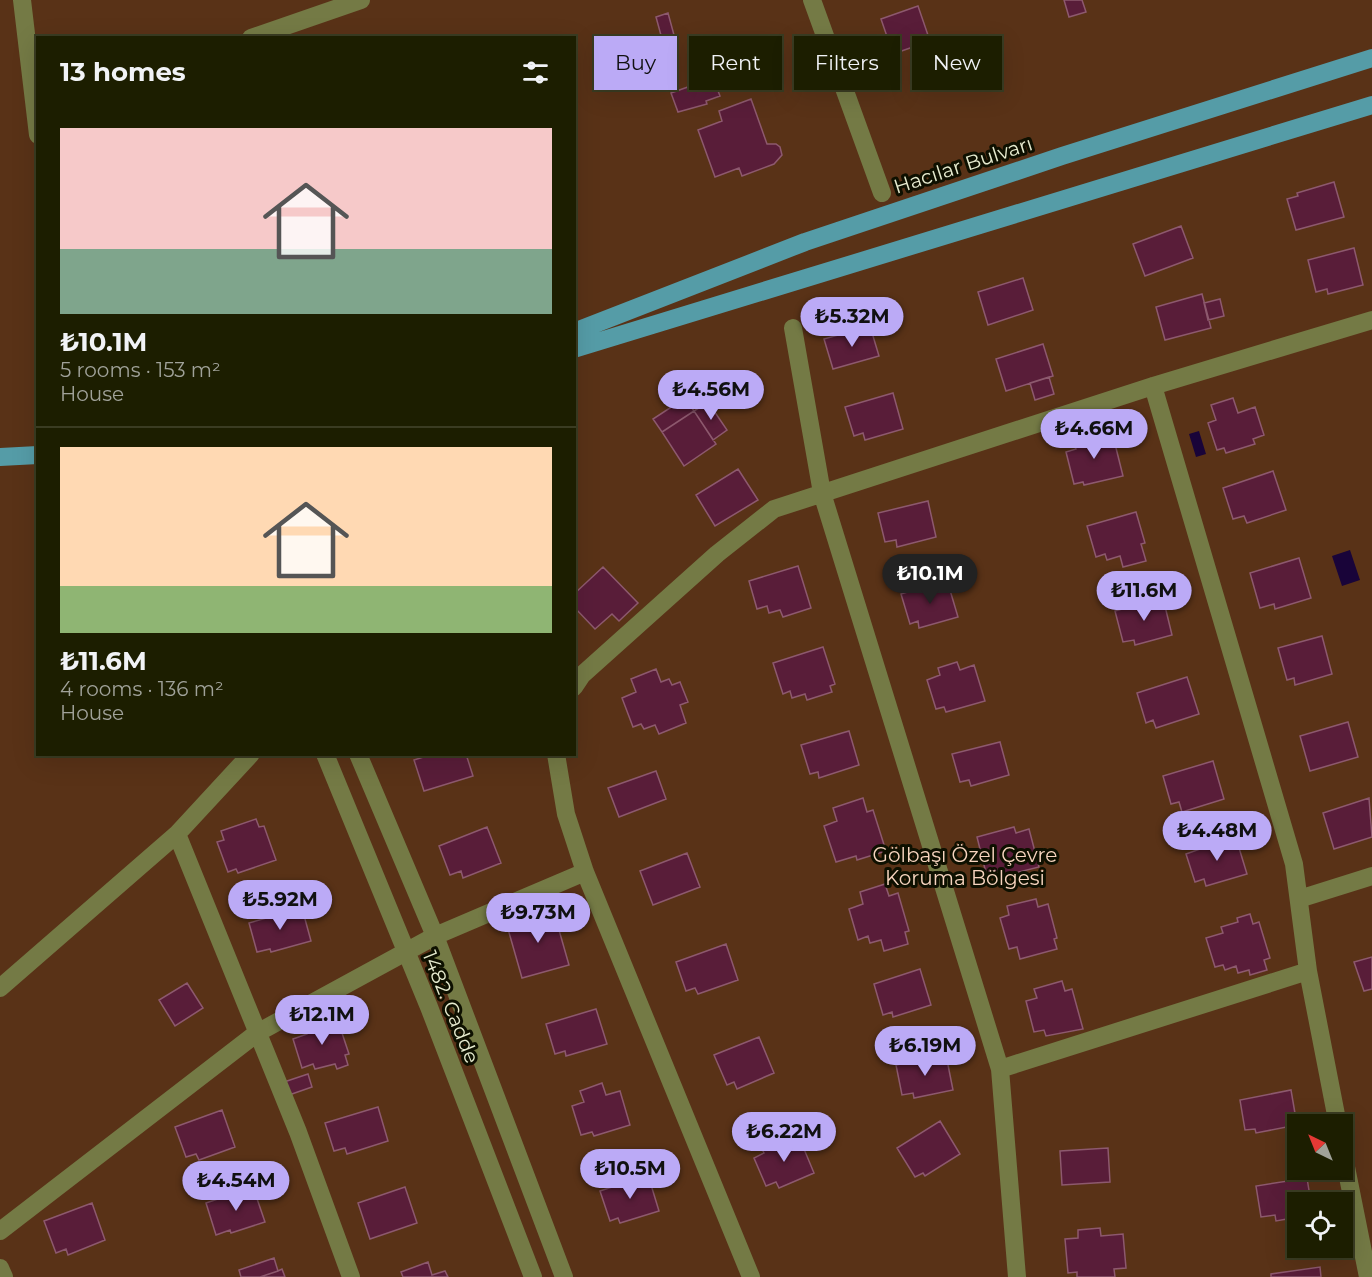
<!DOCTYPE html>
<meta charset="utf-8">
<style>
:root{--surface:#1c1e00;--page:#292b0f;--text:#f1f3f6;--muted:#a0a299;--line:#3a3c22;--accent:#bbaaf6}
body{margin:0;font-family:Montserrat,sans-serif;background:var(--page);color:var(--text);height:100vh;display:flex;flex-direction:column;font-size:22px;white-space:nowrap}
*{box-sizing:border-box;margin:0}
p{font-size:20px;color:var(--muted)}
.icon{flex:none;width:33px;height:33px;fill:none;stroke:currentColor;stroke-width:2;stroke-linecap:round;stroke-linejoin:round}
.map{position:relative;flex:1;overflow:hidden}
.panel{position:absolute;left:36px;top:36px;width:540px;height:720px;display:flex;flex-direction:column;background:var(--surface);border-radius:0px;box-shadow:0 6px 24px #0002,0 0 0 2px var(--line)}
.panel>*{flex:none}
.top-card{position:absolute;left:594px;top:36px;width:570px;height:54px;display:flex;gap:12px}
.needle{width:39px;rotate:317deg}
.tools{position:absolute;left:1287px;top:1114px;display:grid;gap:12px}
.tools a{display:grid;place-items:center;width:66px;height:66px;border-radius:0px;background:var(--surface);box-shadow:0 6px 24px #0002,0 0 0 2px var(--line);font-size:30px}
.price{position:absolute;translate:-50% -51px;padding:0 14px;border-radius:21px;background:var(--accent);color:#111;font-size:20px;line-height:39px;filter:drop-shadow(0 2px 3px #0008)}
.price::after{content:'';position:absolute;left:50%;top:36px;width:18px;height:14px;margin-left:-9px;background:inherit;clip-path:polygon(0 0,100% 0,50% 100%)}
.price.on{background:#222;color:#fff}
ul{padding:0;list-style:none}
li{display:grid;align-content:center;gap:12px;height:318px;padding:0 24px}
li+li{border-top:2px solid var(--line)}
li span{display:grid;place-items:center;height:186px;border-radius:0px;color:#555}
li>.icon{margin-inline-start:auto}
span .icon{width:108px;height:108px;fill:#fffc;stroke-width:1}
li b{font-size:26px}
h2{display:flex;justify-content:space-between;align-items:center;height:72px;padding:0 24px;font-size:26px}
.pill{padding:0 21px;border-radius:0px;background:var(--surface);box-shadow:0 6px 24px #0002,0 0 0 2px var(--line);font-size:21px;line-height:54px}
.pill.on{background:var(--accent);color:#111}
.map>svg:first-child{display:block}
.green{fill:#593217;fill-rule:evenodd}
.water{fill:#190439}
.building{fill:#591d39;stroke:#8d596e;stroke-width:1.5}
.lines{fill:none;stroke-linecap:round;stroke-linejoin:round}
.minor{stroke:#747a45;stroke-width:18}
.major{stroke:#559ca7;stroke-width:18}
.labels{text-anchor:middle;dominant-baseline:central;stroke-width:6;stroke-linejoin:round;paint-order:stroke}
.street-label{font-size:20px;fill:#e7ebcf;stroke:#0e1000}
.park-label{font-size:20px;fill:#f7d4be;stroke:#0e1000}
</style>
<div class="map">
<svg width="1372" height="1277" viewBox="0 0 1372 1277">
<rect width="100%" height="100%" fill="#252800"/>
<path class="green" d="M0,0H1372V1277H0ZM38,38H574V754H38ZM1298,1125H1342V1170H1298ZM1298,1203H1342V1248H1298Z"/>
<path class="water" d="M1199,431L1206,454L1196,457L1189,434Z
M1350,550L1360,580L1342,586L1332,556Z"/>
<path class="building" d="M1064,0H1082L1086,12L1069,17Z
M918,6L930,41L893,54L881,19Z
M668,13L674,35L662,39L656,17Z
M713,78L720,96L706,101L707,104L678,112L671,93Z
M751,99L767,144H776L780,147L782,155L774,164L742,176L739,168L715,177L698,130L722,121L719,111Z
M1334,182L1344,217L1296,230L1287,199L1298,196L1297,193Z
M1181,226L1193,258L1145,276L1133,244Z
M1354,248L1363,285L1328,294L1327,289L1316,292L1308,260Z
M1023,278L1033,310L988,325L978,292Z
M1202,294L1211,328L1165,340L1156,307Z
M1220,299L1224,316L1208,320L1204,303Z
M870,326L879,356L833,369L824,339Z
M1043,344L1053,376L1006,391L996,359Z
M1049,377L1054,394L1035,400L1030,383Z
M893,393L903,429L865,440L863,433L854,436L845,407Z
M685,398L694,411L662,432L653,419Z
M1233,398L1238,413L1255,407L1264,435L1253,439L1255,444L1226,453L1224,448L1217,450L1208,423L1216,420L1211,405Z
M708,402L727,430L713,440L694,411Z
M694,411L716,444L684,466L662,432Z
M1098,431L1101,443L1114,440L1123,476L1084,485L1083,482L1074,484L1066,452L1076,449L1073,437Z
M738,469L758,500L715,526L696,495Z
M1273,471L1286,510L1247,523L1244,516L1233,519L1223,488Z
M928,501L936,537L897,547L896,540L885,542L878,513Z
M1136,512L1145,543L1141,544L1146,561L1123,567L1120,556L1107,560L1105,554L1096,557L1087,526Z
M1299,558L1311,598L1275,609L1274,604L1260,608L1250,573Z
M798,566L811,608L783,617L780,610L769,613L767,606L757,609L749,581Z
M603,567L638,603L619,621L612,614L595,629L574,607V594Z
M947,580L958,617L919,628L918,621L910,624L901,594Z
M1163,598L1172,635L1135,645L1134,640L1123,642L1115,611Z
M1322,636L1332,674L1295,685L1294,678L1287,680L1278,648Z
M823,647L835,684L830,686L832,692L807,700L805,694L792,698L790,691L783,694L773,663Z
M957,662L960,670L974,665L985,701L946,712L944,707L936,709L927,680L940,675L938,668Z
M656,669L661,682L669,679L672,685L680,682L688,702L680,705L686,723L659,734L655,725L644,729L641,724L633,727L622,698L636,692L631,679Z
M1187,677L1199,714L1156,728L1153,720L1146,723L1137,693Z
M1348,722L1358,757L1310,771L1300,736Z
M849,731L859,765L819,778L818,772L810,774L801,745Z
M1000,742L1009,775L971,786L969,780L960,782L952,754Z
M433,754H466L473,776L424,791L414,760Z
M1213,761L1224,799L1182,812L1179,802L1171,804L1163,776Z
M656,771L666,799L619,817L608,788Z
M863,798L867,812L873,810L886,851L857,860L856,856L836,862L824,826L837,821L833,808Z
M1369,798L1372,837L1334,849L1323,813Z
M256,819L259,827L264,826L276,860L238,873L236,869L228,872L217,842L224,840L221,831Z
M487,827L501,863L463,878L461,871L450,875L439,846Z
M1014,827L1016,833L1029,829L1039,867L999,877L998,870L986,873L977,837Z
M1236,838L1247,874L1206,886L1204,879L1195,882L1186,854L1200,849L1199,845L1218,839L1219,844Z
M687,853L700,887L653,905L640,871Z
M885,884L889,896L898,893L909,931L905,932L908,944L884,951L881,940L870,943L868,936L858,940L849,909L863,904L860,892Z
M1036,899L1038,907L1048,904L1057,938L1054,939L1057,949L1020,959L1017,947L1009,949L1000,918L1009,915L1007,906Z
M302,908L311,941L271,952L270,949L257,952L249,923Z
M553,909L569,965L522,978L506,922Z
M1250,914L1253,924L1259,922L1270,958L1264,960L1267,970L1250,975L1249,970L1238,973L1236,966L1225,970L1223,965L1215,967L1206,938L1223,933L1221,927L1238,922L1237,918Z
M726,944L738,980L698,994L695,988L686,991L676,962Z
M1372,957V989L1364,991L1354,962Z
M920,969L931,1005L893,1017L892,1012L883,1015L874,984Z
M1062,981L1065,991L1072,989L1083,1029L1046,1036L1044,1030L1034,1032L1026,1001L1037,998L1034,989Z
M187,983L203,1008L175,1026L159,1000Z
M596,1009L607,1044L566,1056L565,1051L555,1054L546,1024Z
M328,1020L330,1027L339,1024L349,1054L345,1055L348,1065L337,1069L335,1064L315,1069L313,1064L302,1068L293,1039L307,1034L305,1027Z
M759,1037L774,1073L737,1089L734,1082L727,1085L714,1055Z
M946,1055L953,1090L914,1098L913,1093L902,1095L896,1065Z
M308,1074L312,1087L289,1095L284,1082Z
M602,1083L606,1095L620,1091L630,1125L594,1136L592,1132L581,1135L572,1106L584,1102L580,1091Z
M1291,1090L1297,1125L1256,1133L1255,1129L1245,1130L1240,1100Z
M378,1107L388,1141L347,1154L345,1148L334,1151L325,1123Z
M222,1110L235,1147L199,1160L196,1154L186,1157L175,1127Z
M940,1121L960,1154L925,1176L923,1173L915,1177L897,1148Z
M799,1137L814,1173L779,1188L776,1182L766,1186L754,1158L764,1153L762,1149L786,1138L788,1142Z
M1108,1148L1110,1182L1062,1185L1060,1151Z
M648,1175L659,1211L620,1223L618,1218L610,1221L600,1191Z
M1307,1178L1311,1203H1298V1217L1276,1221L1275,1215L1261,1217L1256,1186Z
M253,1187L265,1222L231,1233L230,1230L216,1235L206,1203Z
M405,1187L417,1223L370,1239L358,1203Z
M92,1203L105,1240L68,1255L66,1249L56,1253L44,1221Z
M1100,1228L1101,1236L1123,1234L1126,1268L1114,1269L1115,1277H1077V1272L1068,1273L1065,1239L1078,1238V1230Z
M274,1258L278,1271L260,1277H241L239,1270Z
M428,1262L432,1275L445,1271L448,1277H403L401,1272Z
M1320,1267L1321,1277H1271V1274Z
M282,1269L285,1277H260L278,1271Z"/>
<g class="lines">
<path class="minor" d="M22,0L38,135
M812,0L882,193
M251,38L361,0
M793,328L822,493L1000,1069L1017,1277
M1153,386L1294,864L1308,971L1338,1125
M574,687L582,675L717,554L774,509L1153,386L1372,320
M325,754L429,1007L533,1277
M358,754L435,936L564,1277
M556,754L566,814L585,872L751,1277
M177,834L298,1132L351,1277
M1299,899L1372,876
M0,988L177,834L251,754
M1000,1069L1308,971
M1342,1147L1368,1277
M0,1231L257,1033L435,936L585,872
M0,1268L4,1277"/>
<path class="major" d="M574,332L805,242L1062,156L1372,58
M574,349L1372,105
M0,457L38,455"/>
</g>
<g class="labels">
<g class="street-label">
<text transform="translate(963 165) rotate(-18)">Hacılar Bulvarı</text>
<text transform="translate(451 1007) rotate(68)">1482. Cadde</text>
</g>
<g class="park-label">
<text x="965" y="855">Gölbaşı Özel Çevre<tspan x="965" dy="23">Koruma Bölgesi</tspan></text>
</g>
</g>
</svg>
<div class="tools">
<a><svg class="needle" viewBox="-14 -14 28 28"><path d="M0-13l5 13h-10z" fill="#e53935"/><path d="M0 13l5-13h-10z" fill="#a0a299"/></svg></a>
<a><svg class="icon" aria-label="locate" viewBox="0 0 24 24"><circle cx="12" cy="12" r="6"/><path d="M12 2v4M12 18v4M2 12h4M18 12h4"/></svg></a>
</div>
<b class="price" style="left:852px;top:348px">₺5.32M</b>
<b class="price" style="left:711px;top:421px">₺4.56M</b>
<b class="price" style="left:1094px;top:460px">₺4.66M</b>
<b class="price on" style="left:930px;top:605px">₺10.1M</b>
<b class="price" style="left:1144px;top:622px">₺11.6M</b>
<b class="price" style="left:1217px;top:862px">₺4.48M</b>
<b class="price" style="left:280px;top:931px">₺5.92M</b>
<b class="price" style="left:538px;top:944px">₺9.73M</b>
<b class="price" style="left:322px;top:1046px">₺12.1M</b>
<b class="price" style="left:925px;top:1077px">₺6.19M</b>
<b class="price" style="left:784px;top:1163px">₺6.22M</b>
<b class="price" style="left:630px;top:1200px">₺10.5M</b>
<b class="price" style="left:236px;top:1212px">₺4.54M</b>
<div class="top-card">
<a class="pill on">Buy</a>
<a class="pill">Rent</a>
<a class="pill">Filters</a>
<a class="pill">New</a>
</div>
<section class="panel">
<h2>13 homes<svg class="icon" aria-label="filters" viewBox="0 0 24 24"><path d="M4 7h16M4 17h16"/><circle cx="9" cy="7" r="2"/><circle cx="15" cy="17" r="2"/></svg></h2>
<ul>
<li><span style="background:linear-gradient(#f6c9c9 65%,#7fa58c 0)"><svg class="icon" aria-label="home" viewBox="0 0 24 24"><path d="M3 11l9-7 9 7M6 9v11h12V9"/></svg></span><div><b>₺10.1M</b><p>5 rooms · 153 m²</p><p>House</p></div></li>
<li><span style="background:linear-gradient(#ffd9b3 75%,#8fb573 0)"><svg class="icon" aria-label="home" viewBox="0 0 24 24"><path d="M3 11l9-7 9 7M6 9v11h12V9"/></svg></span><div><b>₺11.6M</b><p>4 rooms · 136 m²</p><p>House</p></div></li>
</ul>
</section>
</div>
